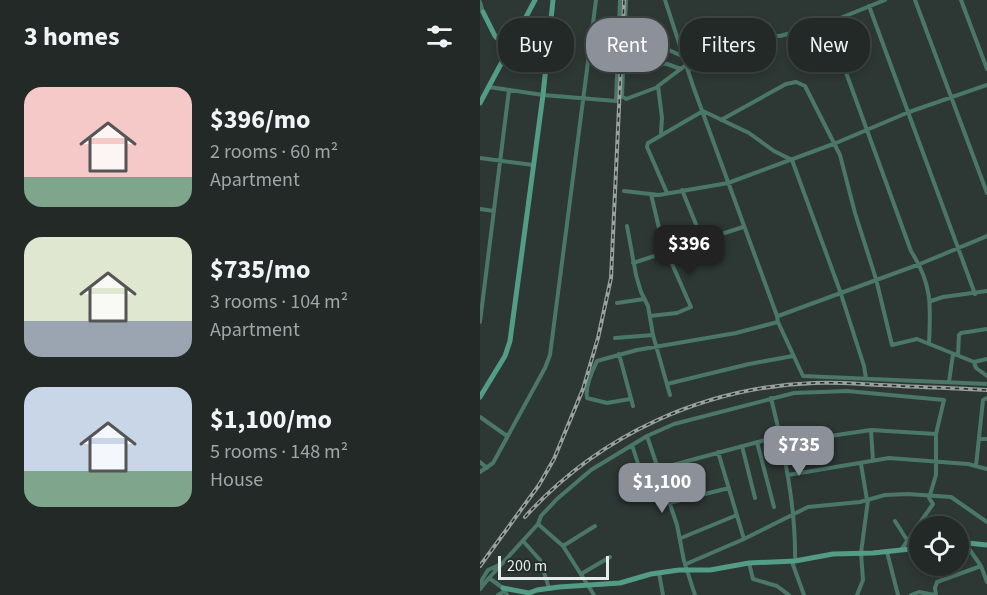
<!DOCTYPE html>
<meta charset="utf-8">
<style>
:root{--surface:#222927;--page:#2e3533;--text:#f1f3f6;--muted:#a2a6a7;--line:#3f4544;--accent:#8c9099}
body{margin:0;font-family:"Source Sans 3",sans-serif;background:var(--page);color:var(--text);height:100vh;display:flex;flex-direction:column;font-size:22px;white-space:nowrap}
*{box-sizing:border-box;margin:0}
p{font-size:20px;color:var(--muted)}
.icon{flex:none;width:33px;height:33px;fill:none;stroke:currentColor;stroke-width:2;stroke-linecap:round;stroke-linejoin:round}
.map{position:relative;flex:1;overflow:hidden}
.details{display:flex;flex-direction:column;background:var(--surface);width:480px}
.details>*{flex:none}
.top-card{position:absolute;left:18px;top:18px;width:399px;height:54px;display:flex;gap:12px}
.tools{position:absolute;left:429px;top:516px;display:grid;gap:12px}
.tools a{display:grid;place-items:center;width:60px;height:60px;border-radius:50%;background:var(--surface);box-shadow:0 3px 9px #0003,0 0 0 2px var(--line);font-size:30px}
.scale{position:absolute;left:18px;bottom:15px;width:111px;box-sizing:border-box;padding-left:6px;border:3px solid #e5ecea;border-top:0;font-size:16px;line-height:21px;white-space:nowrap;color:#e5ecea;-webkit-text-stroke:4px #232d2a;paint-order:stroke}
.price{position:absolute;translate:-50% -51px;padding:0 14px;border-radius:12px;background:var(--accent);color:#fff;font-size:20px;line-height:39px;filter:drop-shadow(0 2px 3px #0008)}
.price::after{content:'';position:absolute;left:50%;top:36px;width:18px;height:14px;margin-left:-9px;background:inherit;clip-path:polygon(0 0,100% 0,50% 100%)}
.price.current{background:#222;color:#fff}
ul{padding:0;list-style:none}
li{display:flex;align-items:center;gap:18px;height:150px;padding:0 24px}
li span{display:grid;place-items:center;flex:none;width:168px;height:120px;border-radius:18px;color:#555}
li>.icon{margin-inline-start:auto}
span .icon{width:72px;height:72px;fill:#fffc;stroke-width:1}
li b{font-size:26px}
h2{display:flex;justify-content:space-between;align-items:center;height:72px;padding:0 24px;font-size:26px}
.pill{padding:0 21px;border-radius:24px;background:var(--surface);box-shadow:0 3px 9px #0003,0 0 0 2px var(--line);font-size:21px;line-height:54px}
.pill.current{background:var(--accent);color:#fff}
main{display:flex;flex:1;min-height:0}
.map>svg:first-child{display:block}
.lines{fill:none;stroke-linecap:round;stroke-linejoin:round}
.street{stroke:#4b7769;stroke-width:4}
.secondary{stroke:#539c86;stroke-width:5}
.rail-casing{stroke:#98a19e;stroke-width:4}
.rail{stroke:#232d2a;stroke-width:1.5;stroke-dasharray:4.5;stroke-linecap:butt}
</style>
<main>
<section class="details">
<h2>3 homes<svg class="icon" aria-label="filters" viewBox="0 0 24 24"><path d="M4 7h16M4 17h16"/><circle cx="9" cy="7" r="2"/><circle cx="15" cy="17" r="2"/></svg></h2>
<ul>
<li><span style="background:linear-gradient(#f6c9c9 75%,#7fa58c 0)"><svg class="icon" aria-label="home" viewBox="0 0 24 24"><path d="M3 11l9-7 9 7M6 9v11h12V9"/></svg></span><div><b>$396/mo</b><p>2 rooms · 60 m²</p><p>Apartment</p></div></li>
<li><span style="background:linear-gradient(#dfe7d0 70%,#9aa5b1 0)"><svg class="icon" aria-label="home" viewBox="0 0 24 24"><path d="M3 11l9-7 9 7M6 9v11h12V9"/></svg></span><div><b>$735/mo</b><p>3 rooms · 104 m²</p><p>Apartment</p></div></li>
<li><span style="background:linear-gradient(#c9d6e8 70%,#7fa58c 0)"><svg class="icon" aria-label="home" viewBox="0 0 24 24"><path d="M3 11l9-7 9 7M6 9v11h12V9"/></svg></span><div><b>$1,100/mo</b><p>5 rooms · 148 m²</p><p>House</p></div></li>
</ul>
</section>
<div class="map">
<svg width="507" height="595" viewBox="0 0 507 595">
<rect width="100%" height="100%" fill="#2d3734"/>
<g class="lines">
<path class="street" d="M146,0L142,96L146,99L178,87
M185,0L213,86L297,316L298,322L323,376L507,384
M435,0L507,193
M481,0L507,69
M0,2L3,12
M389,6L495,294
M348,23L431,251C452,284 451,305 449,343
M144,42L178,45L202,56
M160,62L187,64L201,69
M208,71L238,46L245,43L270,36H300L348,23L405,0
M9,87L63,95L136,101L140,0
M241,120L306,84L316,82L325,86L360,155L375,213L396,279L412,345L437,339L494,362L507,359
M181,133L182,118L178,86L206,65
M0,158L53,165
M202,190L231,261
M144,191L179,195L248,183L356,143L429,112L507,85
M187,193L167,147L168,143L223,111L269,133L294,151L312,160L360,291L384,366L386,379
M0,209L14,211
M147,226L156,275L161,292L168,306L173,335L190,395
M153,263L263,227
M451,301L463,297L507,291
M137,303L164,299
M170,316L197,313L211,307L182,241L171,194
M298,316L440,264L507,236
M0,322L29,90
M135,338L173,335
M139,354L153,406
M478,355L479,335L481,333L507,329
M494,362L496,368L507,376
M469,382L473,354
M187,384L269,364L313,356
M291,398C304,451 316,506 315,561
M150,399L127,403L107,398C105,387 112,371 117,361L157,350L256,333L298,322
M0,417L27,436
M391,430L393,461
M167,436L197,525L204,561L215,595
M499,439H507
M277,442L294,507
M302,443L391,430L456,434
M152,445L162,476
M262,446L275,498
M238,452L264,539
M0,462L7,468
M381,464L387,500
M496,466L503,400L507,398
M178,469L300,436
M0,472L13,463L18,454L65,368L70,355L116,0
M308,475L409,458L488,464L507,469
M189,503L249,488
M445,518L454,526
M415,521L427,540
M58,524L83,546L114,595
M201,538L257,515
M43,541L60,560L69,588
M485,543L501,566L507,582
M83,546L115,526
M407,552L418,595
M312,562L324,595
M269,563L273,579L297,586L309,595
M206,564L264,539L328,507L380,502L405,495L428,494L471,497L507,522
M179,573L183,595
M101,574L130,557
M0,583L8,570L19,565
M0,589L9,578
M18,595L25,591
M27,595L23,588L9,578L58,524L61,516L77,499L111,470L167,436L194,424L314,393L367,391L464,400L456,434V475L449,498L453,504L421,550
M377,595L383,580L381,553L388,500
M431,595L439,592L455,595
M456,595L455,588L457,582L501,566"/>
<path class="secondary" d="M3,12L15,36L29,50
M0,103L55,0
M0,397L25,356L30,341L63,95L73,0
M478,542L507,545
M23,588L49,593L57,590L79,587L140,583L171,574L199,570H230L269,563L315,561L353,554L393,553L440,548"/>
<defs>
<path id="rail" d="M45,517C119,435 224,387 334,383C357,382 380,384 402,385C437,387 472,388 507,390
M0,566L59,485L74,459L103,389L118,338L131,278L144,0"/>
</defs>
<use href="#rail" class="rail-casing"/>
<use href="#rail" class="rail"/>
</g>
</svg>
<div class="tools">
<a><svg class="icon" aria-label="locate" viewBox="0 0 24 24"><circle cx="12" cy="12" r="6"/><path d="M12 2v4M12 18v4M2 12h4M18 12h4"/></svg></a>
</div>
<div class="scale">200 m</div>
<b class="price current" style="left:209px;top:276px">$396</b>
<b class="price" style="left:319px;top:477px">$735</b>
<b class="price" style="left:182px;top:514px">$1,100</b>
<div class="top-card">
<a class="pill">Buy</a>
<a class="pill current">Rent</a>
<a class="pill">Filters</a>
<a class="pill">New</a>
</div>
</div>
</main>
